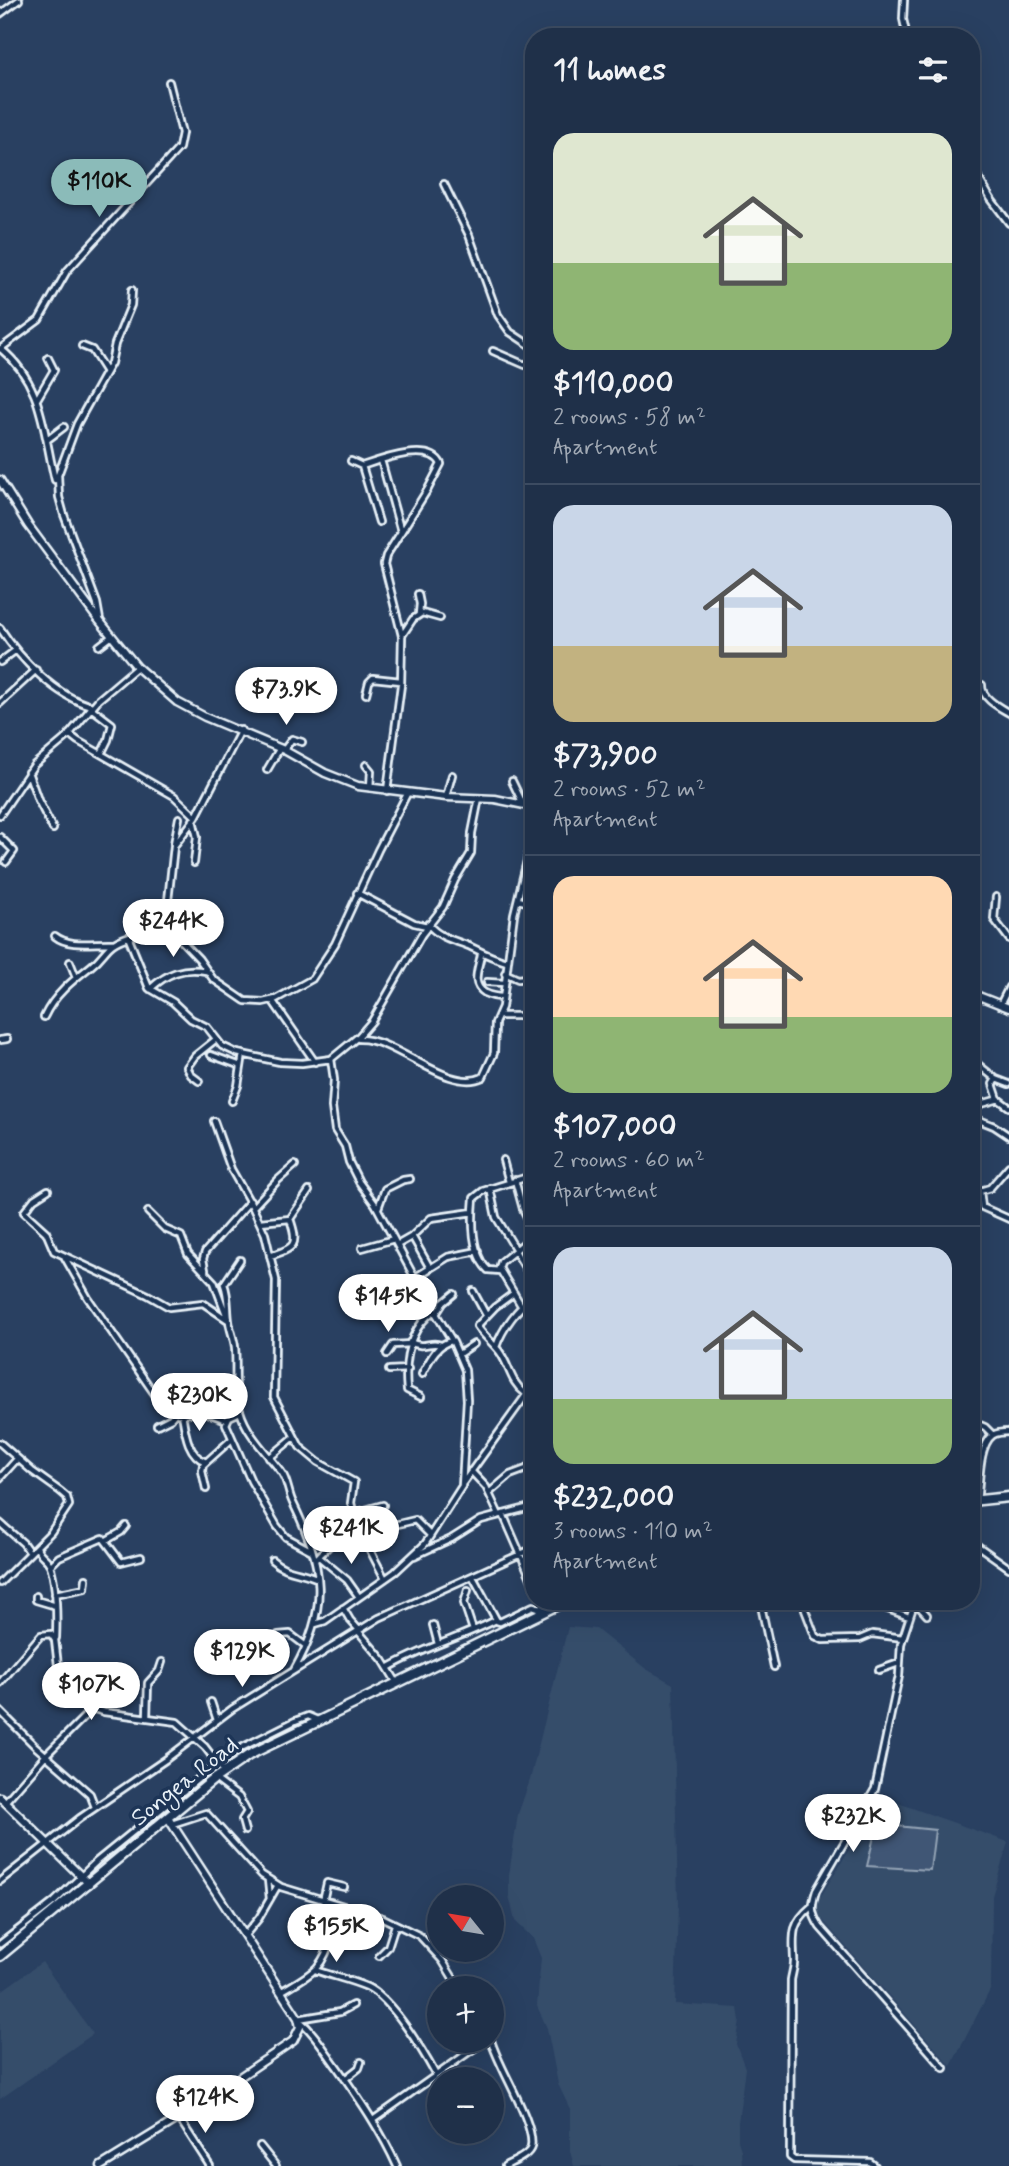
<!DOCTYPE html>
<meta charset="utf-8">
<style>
:root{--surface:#1f3049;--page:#2c3c53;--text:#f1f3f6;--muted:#a1a9b4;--line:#3c4b61;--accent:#8bbbb9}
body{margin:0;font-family:Mynerve,sans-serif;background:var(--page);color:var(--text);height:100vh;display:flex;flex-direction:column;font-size:26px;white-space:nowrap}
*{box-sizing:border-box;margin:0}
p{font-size:23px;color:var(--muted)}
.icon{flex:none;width:38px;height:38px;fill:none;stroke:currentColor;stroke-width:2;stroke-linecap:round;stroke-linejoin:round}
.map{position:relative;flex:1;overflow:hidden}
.drawer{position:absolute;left:525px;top:28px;width:455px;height:1582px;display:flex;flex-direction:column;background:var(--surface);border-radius:28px;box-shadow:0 7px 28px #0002,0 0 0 2px var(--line)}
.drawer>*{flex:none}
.needle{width:46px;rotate:300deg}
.controls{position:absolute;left:427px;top:1885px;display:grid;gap:14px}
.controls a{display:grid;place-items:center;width:77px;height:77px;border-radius:50%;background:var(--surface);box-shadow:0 7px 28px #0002,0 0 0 2px var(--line);font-size:35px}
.price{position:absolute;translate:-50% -60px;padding:0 16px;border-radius:24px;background:#fff;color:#222;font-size:23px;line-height:46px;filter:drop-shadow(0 2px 4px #0008)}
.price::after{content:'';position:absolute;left:50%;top:42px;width:21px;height:16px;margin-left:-10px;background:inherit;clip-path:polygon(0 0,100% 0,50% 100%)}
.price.on{background:var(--accent);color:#111}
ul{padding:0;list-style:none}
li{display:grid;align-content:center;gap:14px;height:371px;padding:0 28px}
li+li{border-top:2px solid var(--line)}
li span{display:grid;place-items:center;height:217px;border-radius:21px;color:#555}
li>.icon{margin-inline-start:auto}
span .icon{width:126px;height:126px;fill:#fffc;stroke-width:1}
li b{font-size:30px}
h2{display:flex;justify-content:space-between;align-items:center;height:84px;padding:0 28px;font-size:30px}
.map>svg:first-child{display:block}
.built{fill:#364d6b}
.green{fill:#415774;stroke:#94a4b6;stroke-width:2}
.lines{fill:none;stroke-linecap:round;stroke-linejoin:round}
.minor-casing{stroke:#e8f1f8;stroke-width:10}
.tertiary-casing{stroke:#e8f1f8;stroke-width:11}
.trunk-casing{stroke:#e8f1f8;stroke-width:13}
.minor{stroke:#1d3557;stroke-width:4.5}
.tertiary{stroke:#1d3557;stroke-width:6}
.trunk{stroke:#1d3557;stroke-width:8}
.labels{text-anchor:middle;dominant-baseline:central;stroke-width:7;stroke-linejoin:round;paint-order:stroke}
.street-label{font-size:24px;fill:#e8f1f8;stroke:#1d3557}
</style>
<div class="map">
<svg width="1009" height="2166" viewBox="0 0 1009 2166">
<rect width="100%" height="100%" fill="#294061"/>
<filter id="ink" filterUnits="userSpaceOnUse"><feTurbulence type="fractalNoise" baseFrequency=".0143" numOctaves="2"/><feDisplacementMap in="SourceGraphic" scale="14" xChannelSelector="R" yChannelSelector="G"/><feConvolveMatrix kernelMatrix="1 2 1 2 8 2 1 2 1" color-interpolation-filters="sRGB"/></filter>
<g filter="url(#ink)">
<path class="built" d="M568,1627L596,1629L646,1669L673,1684L678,1905L675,2004L738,2008L740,2021L736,2044L745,2068L738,2122V2141L741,2150L742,2166H574L570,2151V2109L558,2084L547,2028L537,2006L541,1958L533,1938L515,1921L509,1895V1875L518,1814L530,1780Z
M881,1797L1008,1842L992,1896L991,1988L951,2066L813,1909Z
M42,1962L93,2034L0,2099V1992Z"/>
<path class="green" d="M877,1824L935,1830L930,1870L867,1866Z"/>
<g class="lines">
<defs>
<path id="minor" d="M904,0L903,19L907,37
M0,14L19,0
M971,165L991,199L1009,223
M444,184L469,235L498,315L510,332L534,348
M82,346L92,350L106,372
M0,349L39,320L67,271L179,148L182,133L169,82
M1,349C43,383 43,431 55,480
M493,351L525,365L534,359
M37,399L54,370L48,358
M47,440L64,427
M381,460L401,532
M351,461L362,466C380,460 430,441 441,464L428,489L386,556L384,564L402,636L401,685L387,791
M362,466L379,522
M418,594L420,604L419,614
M100,620L97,603L64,515L59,497L58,475L77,424L111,363L115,344L131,305L132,290
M0,628C20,659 56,697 92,706
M403,634L413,619L422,613L440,618
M99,646L112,636
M0,662L16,650
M982,685C981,698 999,707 1009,713
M366,694L369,682L373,678L401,681
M0,703L36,670
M91,708L112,724L108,740L101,754
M241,730L196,817L174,846L167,910L171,925L178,937L199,959L213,979L245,1001L263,1002L276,999L312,979L335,944L378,850L407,794
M69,734L78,741L174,796L196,817
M284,750L292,739L302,742
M366,765L371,771L370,788
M267,770L280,748
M28,772L38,800L53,829
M512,781L523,804
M446,797L452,775
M531,806L534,796
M0,815L34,765L66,738L98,700L137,667
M193,820L197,837L194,863
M0,837L14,851L6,862
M174,844L179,818
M357,893L414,923L427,926
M996,897L994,919L1009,939
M518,900L534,904
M168,915L143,926L129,939L149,988L173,1002L191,1019L207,1027L222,1046L237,1053L280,1062L302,1063L331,1059L359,1036L372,1021L422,934L443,907L455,880L471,853L472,833L479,798
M428,924C439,938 454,940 469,946C483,953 492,958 507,962
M55,936C70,948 94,942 113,943
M481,954C479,968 470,984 485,993C491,996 496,997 503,997
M70,962L76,977
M505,973L518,979L534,977
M487,982L504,983
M150,989C167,973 183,967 206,971
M272,1000L315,1062
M1000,1005L1009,987
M500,1016H534
M44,1017C54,995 73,980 91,966C109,952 103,945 130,936
M359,1039C396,1038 448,1094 483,1077L494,1053L495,1023L502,1007L514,914L534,832
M0,1040L7,1039
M211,1055L241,1066
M971,1059L996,1079
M199,1081L191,1075L187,1067L195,1056L215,1040
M1009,1084L996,1079L993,1084L998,1099L1009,1107
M232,1101L238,1086L243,1054
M971,1107L999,1099
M979,1120L994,1126L1009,1136
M214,1121L231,1169L252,1206L265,1234L276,1280L274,1397L300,1447L318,1462L354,1482L351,1503L357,1525
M503,1160L509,1182
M515,1180L523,1209L534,1230
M971,1187L980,1191L982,1207L1009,1219
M490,1188L496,1217L516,1250
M48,1190L34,1199L24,1212L46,1232L54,1251L148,1295L169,1307L203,1303L228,1320
M980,1191L990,1188L1009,1166
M253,1207L278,1180L295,1165
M378,1208L385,1189L403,1180L410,1179
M148,1212L165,1229L181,1236L188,1254L214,1282L227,1317
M260,1222L290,1219L309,1191
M412,1236L430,1268
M397,1245L411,1237L431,1218L473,1212
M362,1248L394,1239
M515,1251L534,1282
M64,1256L88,1298L163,1406L178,1414L205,1412L227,1420
M270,1256C295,1248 299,1245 290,1219
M240,1260L224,1284C229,1297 227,1308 229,1321C230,1330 234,1338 235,1347C237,1369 233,1390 240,1411C247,1435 267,1453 282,1473C288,1482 288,1493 293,1503C324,1567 330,1607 294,1670
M205,1270L203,1259L205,1252L250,1201
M500,1271L488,1270C471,1254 472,1219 474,1198L483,1191L534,1175
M416,1277L448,1257L478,1251
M473,1291L486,1315
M514,1293L495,1307L477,1326C483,1335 492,1342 499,1351C510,1366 510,1382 525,1393
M522,1307L499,1268L501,1262L534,1235
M532,1309L534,1311
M436,1314L443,1303L454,1294
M410,1342C425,1350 430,1340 441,1345
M496,1347C502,1329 518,1307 534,1296
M387,1354L393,1345L410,1344
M459,1354L474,1344
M389,1370L408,1369
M422,1374C429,1361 437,1343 452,1341
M421,1397L407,1390C404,1360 409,1329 434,1311
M240,1412L229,1417L226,1424L251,1481L277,1526L286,1537L312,1551
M182,1413C185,1431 187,1455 206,1462
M971,1421L985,1427L993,1435
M157,1425L171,1418L175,1413
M0,1443L32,1471L60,1491L67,1497L69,1505L51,1532L0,1583
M971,1451L982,1457
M269,1458L293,1438
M471,1471L486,1487L499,1515
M0,1478L17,1459
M463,1483L534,1384
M206,1489L202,1471L203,1465L232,1439
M489,1493L510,1475L526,1469L534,1462
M977,1500C980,1483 978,1446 993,1435C998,1432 1003,1432 1009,1432
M354,1513L383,1505
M503,1514L534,1585
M0,1523L23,1543L30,1553
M390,1526L415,1520L430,1535
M107,1540L121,1532L126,1526
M971,1541L1009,1568
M37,1547C39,1556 47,1557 50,1565C57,1587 57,1614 56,1638
M414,1556L451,1539L481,1520L534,1506
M319,1557L347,1580L359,1597
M272,1560C286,1573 302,1571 318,1579
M315,1560L340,1535L357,1525L385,1579
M50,1566L59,1557L103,1538L121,1562L141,1557
M473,1577L497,1621L500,1622L533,1606L539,1608L542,1612
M468,1590L464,1603L473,1630
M55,1594L85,1588L86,1579
M36,1596V1600L56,1606
M760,1601L774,1667
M867,1601L909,1617
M915,1601L901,1644L899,1676L875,1789L816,1891C811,1907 811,1913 820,1927L944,2068
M915,1602L927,1615
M343,1608L350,1620L359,1630
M539,1608L553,1601
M805,1610L815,1636L823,1640L860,1639L872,1634L903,1638
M315,1624L325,1621L395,1572L425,1544L462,1486L467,1400L465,1370L453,1342L418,1284L375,1204L359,1182L349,1162L345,1146L335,1130L332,1107L334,1080L331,1059
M433,1625L438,1644
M358,1631L383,1660L397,1683
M278,1635L290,1634L306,1646
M388,1668C422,1648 460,1638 496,1620
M879,1670L899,1663
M0,1683L41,1635L51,1634L55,1640L59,1674L71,1690L88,1707L104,1712L177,1722L205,1747L224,1772
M211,1702L217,1720
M0,1711L35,1746L90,1794L95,1807
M147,1717L148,1683L159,1671L162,1662
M215,1779L239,1797L247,1812L242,1820L245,1831
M5,1802L46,1755L92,1709
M172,1824L206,1813L262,1875L281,1887L383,1918L420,1936L442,1960L459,1988
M268,1880L270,1899
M0,1881L80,1818L165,1760L232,1709L379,1618L534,1548
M323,1901L327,1883L344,1887
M811,1907C791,1924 793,1934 794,1958C795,1965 792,1973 791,1980L790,2157L794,2160L870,2162L875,2166
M245,1935L259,1918L278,1885
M0,1944L54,1902L97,1861L229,1754L295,1721L308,1716L320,1721
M379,1956L388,1947L395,1925
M315,1970C332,1976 351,1980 367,1987C392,1999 423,2051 436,2075
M282,1991C314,1972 322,1970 333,1934C336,1924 339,1916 338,1906
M298,2019L340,2012L353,2005
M299,2020C315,2033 325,2051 337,2067C359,2099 381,2130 397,2166
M491,2040C498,2067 536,2124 531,2147C529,2156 512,2162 505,2166
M345,2079L359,2068L361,2062
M179,2118L210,2166
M373,2120L486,2040
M260,2146L276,2166"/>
<path id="tertiary" d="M0,480L28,525L94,614L137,667L177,702L205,717L284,750L325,773L358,786L446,797L495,799L534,807
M971,993L1009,1008
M0,1797L89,1884
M101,2166L176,2120L293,2041L300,2027L298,2018L168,1818"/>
<path id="trunk" d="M971,1501L1009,1497
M0,1956L214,1779L249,1755L566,1601"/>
</defs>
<use href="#minor" class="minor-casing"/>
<use href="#tertiary" class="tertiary-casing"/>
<use href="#trunk" class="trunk-casing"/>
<use href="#minor" class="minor"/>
<use href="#tertiary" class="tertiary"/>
<use href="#trunk" class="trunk"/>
</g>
</g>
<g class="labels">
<g class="street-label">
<text transform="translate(185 1782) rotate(-38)">Songea Road</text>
</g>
</g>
</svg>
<div class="controls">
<a><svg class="needle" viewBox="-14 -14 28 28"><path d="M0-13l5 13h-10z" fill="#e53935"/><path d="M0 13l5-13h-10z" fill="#a1a9b4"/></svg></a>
<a>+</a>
<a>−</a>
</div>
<b class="price on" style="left:99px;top:219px">$110K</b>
<b class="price" style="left:286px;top:727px">$73.9K</b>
<b class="price" style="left:173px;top:959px">$244K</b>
<b class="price" style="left:388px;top:1334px">$145K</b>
<b class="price" style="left:199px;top:1433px">$230K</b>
<b class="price" style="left:351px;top:1566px">$241K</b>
<b class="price" style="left:242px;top:1689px">$129K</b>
<b class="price" style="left:91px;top:1722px">$107K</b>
<b class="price" style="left:853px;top:1854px">$232K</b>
<b class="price" style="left:336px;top:1964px">$155K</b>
<b class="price" style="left:205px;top:2135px">$124K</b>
<section class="drawer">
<h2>11 homes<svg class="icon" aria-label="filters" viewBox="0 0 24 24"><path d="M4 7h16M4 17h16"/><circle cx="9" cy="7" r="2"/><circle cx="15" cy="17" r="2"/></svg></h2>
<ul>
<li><span style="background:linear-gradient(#dfe7d0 60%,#8fb573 0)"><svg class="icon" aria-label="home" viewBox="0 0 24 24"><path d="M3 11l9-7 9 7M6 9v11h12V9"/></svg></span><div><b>$110,000</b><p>2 rooms · 58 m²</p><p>Apartment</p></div></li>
<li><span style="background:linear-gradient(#c9d6e8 65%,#c2b280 0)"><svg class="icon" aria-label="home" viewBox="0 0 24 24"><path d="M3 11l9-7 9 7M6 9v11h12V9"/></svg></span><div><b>$73,900</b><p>2 rooms · 52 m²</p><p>Apartment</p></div></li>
<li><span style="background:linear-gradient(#ffd9b3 65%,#8fb573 0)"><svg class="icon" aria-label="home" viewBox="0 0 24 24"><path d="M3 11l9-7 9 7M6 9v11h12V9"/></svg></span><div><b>$107,000</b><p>2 rooms · 60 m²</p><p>Apartment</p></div></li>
<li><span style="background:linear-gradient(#c9d6e8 70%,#8fb573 0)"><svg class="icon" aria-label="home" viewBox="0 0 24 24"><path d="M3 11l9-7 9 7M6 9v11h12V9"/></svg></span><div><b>$232,000</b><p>3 rooms · 110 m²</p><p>Apartment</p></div></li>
</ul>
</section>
</div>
